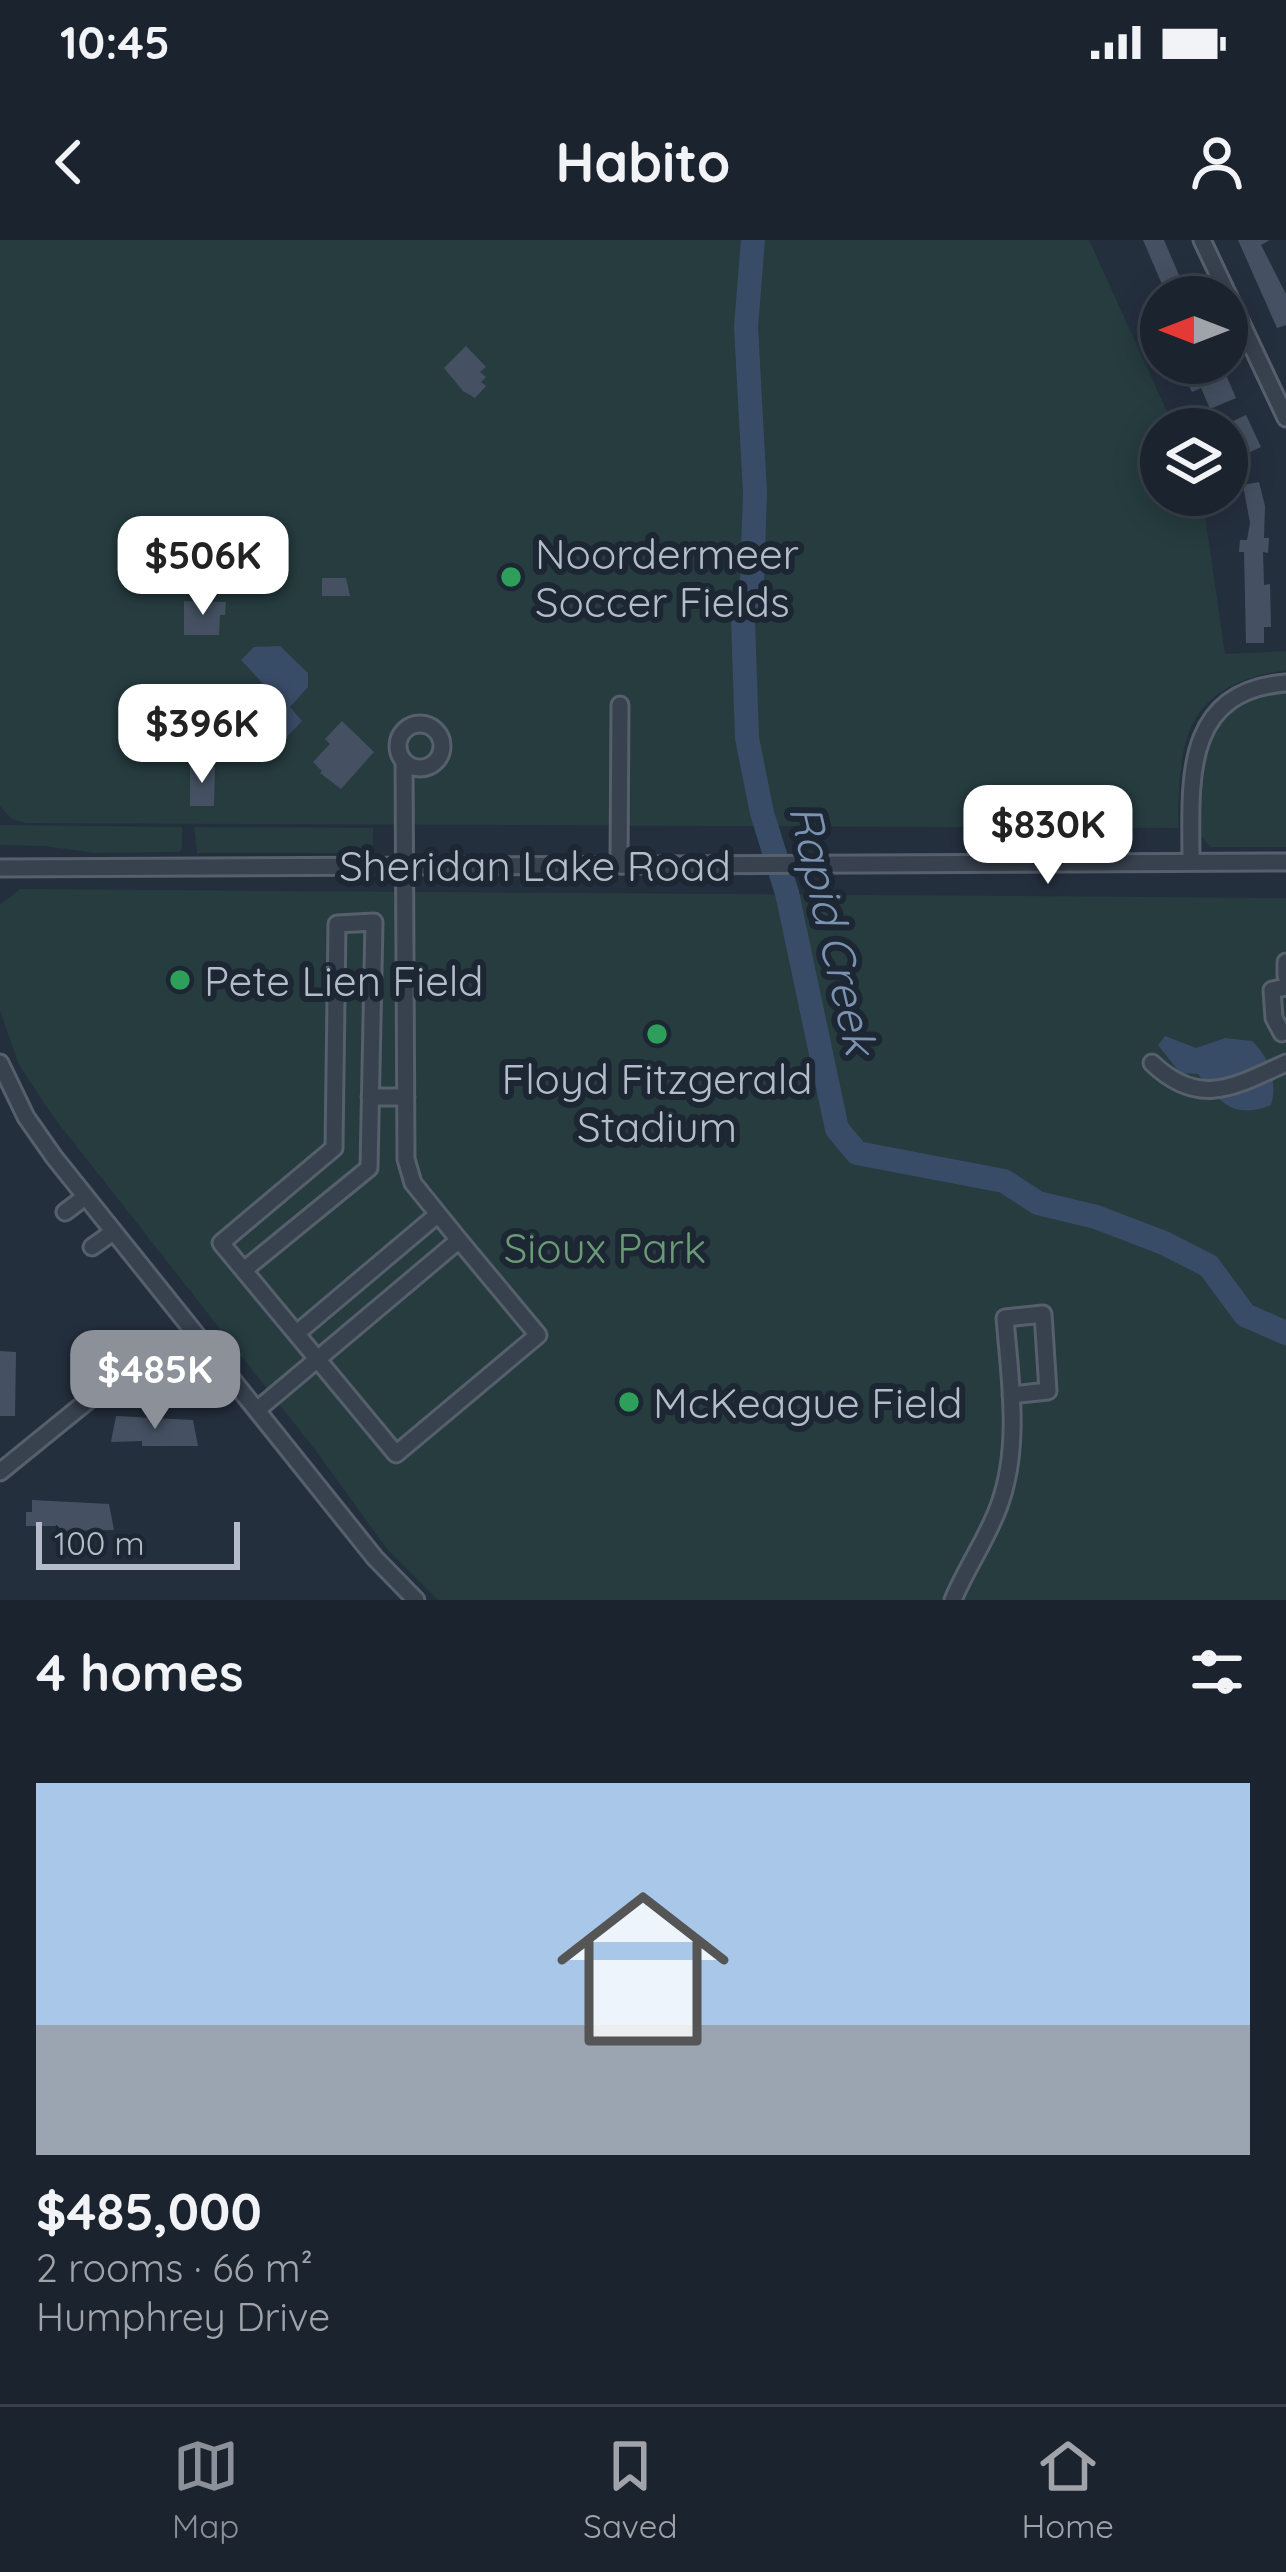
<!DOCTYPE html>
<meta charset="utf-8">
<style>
:root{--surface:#1b232e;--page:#282f3a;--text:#f1f3f6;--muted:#a0a4aa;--line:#39404a;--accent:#8c9099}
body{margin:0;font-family:Quicksand,sans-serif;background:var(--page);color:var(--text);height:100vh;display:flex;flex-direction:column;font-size:45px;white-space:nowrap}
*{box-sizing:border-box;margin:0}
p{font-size:39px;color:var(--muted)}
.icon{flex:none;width:66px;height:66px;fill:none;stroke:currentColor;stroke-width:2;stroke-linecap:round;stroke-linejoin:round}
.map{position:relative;height:1360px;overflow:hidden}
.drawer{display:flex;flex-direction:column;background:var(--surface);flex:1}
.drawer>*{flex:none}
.needle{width:78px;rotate:270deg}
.buttons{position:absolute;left:1140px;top:36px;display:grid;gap:24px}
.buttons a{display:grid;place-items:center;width:108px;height:108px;border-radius:50%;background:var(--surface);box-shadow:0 6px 30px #0003,0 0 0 3px var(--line);font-size:60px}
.scale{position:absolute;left:36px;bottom:30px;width:204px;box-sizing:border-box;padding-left:12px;border:6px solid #b4bcc9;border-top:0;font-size:33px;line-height:42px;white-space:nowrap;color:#b4bcc9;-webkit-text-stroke:9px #1d2633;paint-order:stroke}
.price{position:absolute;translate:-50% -102px;padding:0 27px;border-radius:24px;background:#fff;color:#222;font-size:39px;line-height:78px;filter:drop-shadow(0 3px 6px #0008)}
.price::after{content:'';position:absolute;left:50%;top:72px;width:36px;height:27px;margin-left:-18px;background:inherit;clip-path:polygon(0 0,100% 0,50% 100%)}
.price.active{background:var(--accent);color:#fff}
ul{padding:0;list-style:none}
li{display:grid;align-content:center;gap:24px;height:636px;padding:0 36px}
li+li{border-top:3px solid var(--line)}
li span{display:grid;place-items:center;height:372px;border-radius:0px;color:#555}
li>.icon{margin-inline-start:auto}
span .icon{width:216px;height:216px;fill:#fffc;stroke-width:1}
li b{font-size:51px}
h2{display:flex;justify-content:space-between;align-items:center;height:144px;padding:0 36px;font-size:51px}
.status{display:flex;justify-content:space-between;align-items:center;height:84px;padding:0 60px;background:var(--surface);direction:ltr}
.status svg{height:33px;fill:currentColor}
header{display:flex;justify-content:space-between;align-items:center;height:156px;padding:0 36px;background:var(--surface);font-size:54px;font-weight:800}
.tab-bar{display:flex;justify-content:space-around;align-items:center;height:168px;border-top:3px solid var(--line);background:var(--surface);font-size:33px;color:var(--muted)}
.tab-bar a{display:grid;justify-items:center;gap:6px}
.tab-bar .active{color:var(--accent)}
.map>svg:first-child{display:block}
.green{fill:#263c3f}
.water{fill:#394c67}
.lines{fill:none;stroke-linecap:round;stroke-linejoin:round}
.river{stroke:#394c67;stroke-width:24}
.building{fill:#455162}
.minor-casing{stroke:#565f6c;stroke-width:21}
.minor{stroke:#38414e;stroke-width:15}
.leisure-dot{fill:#2e9e5b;stroke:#1d2633;stroke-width:4.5}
.labels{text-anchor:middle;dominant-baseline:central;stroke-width:12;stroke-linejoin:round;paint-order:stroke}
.poi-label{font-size:42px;fill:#b4bcc9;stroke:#1d2633;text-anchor:start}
.street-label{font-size:42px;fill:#b4bcc9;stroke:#1d2633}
.park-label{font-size:42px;fill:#6b9a76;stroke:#1d2633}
.water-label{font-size:45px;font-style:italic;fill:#7c92b1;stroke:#1d2633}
</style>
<div class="status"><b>10:45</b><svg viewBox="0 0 49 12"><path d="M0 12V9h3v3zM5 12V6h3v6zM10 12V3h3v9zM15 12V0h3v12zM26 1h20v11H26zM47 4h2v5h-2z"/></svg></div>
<header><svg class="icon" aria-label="back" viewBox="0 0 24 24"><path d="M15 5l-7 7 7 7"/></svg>Habito<svg class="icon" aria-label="person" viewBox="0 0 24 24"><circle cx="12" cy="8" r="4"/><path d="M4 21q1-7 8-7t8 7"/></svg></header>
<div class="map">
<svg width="1286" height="1360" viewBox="0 0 1286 1360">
<rect width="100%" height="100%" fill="#242f3e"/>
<path class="green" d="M0,0H1089L1175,189H1161V255H1202L1225,414L1286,411V430C1185,446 1179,497 1178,588L26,583L12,579L0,566Z
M1273,452H1286V607H1210L1201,596C1202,529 1195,473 1273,452Z
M0,585L182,587V608L179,612L96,613L44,606L0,605Z
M194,587L373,588V613H197Z
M20,649L1286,658V1360H438L387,1309L316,1211L52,875L19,825L0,771V665Z"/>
<path class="water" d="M280,406L308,433V447L290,467L302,481L282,502L249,468L268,449L241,420L254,407Z
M1165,796L1196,808L1225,798L1252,801C1269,816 1278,843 1271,865C1233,881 1218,860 1198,834L1180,833L1158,805Z"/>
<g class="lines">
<path class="river" d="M753,0L746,87L755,252L752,343L743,380L747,498L762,573L787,653L837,889L857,913L1004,941L1038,963L1096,977L1164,1003L1209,1026L1245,1075L1286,1093"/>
</g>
<path class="building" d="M1143,0H1164L1185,49L1167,56Z
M1238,0H1270L1261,5L1286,54V85L1277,88Z
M466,106L486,127L480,132L486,137L481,142L486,146L475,158L463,151L444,128Z
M1198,123H1221L1236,158L1210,169L1201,148L1192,152L1187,142L1203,136Z
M1246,175L1261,207L1242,216L1227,184Z
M1259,242L1265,266L1264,298H1269L1268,313L1263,312L1264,345L1270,344L1271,387H1264V403H1246L1244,312H1239L1240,300H1247L1250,283L1243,245Z
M322,338H346L350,356H322Z
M184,361L226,362L225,375H220L219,395H184Z
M342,481L374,512L341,549L320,533L322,531L313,522L330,504L325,499Z
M190,526L215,527L214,566H190Z
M0,1111L16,1112L15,1176H0Z
M116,1176L193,1180L198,1206H142V1201L111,1202Z
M32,1260L109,1264L114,1290L58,1291V1286H26V1272H32Z"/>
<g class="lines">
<defs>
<path id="minor" d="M1202,0L1286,178
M398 506a22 22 0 1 1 44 0a22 22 0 1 1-44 0Z
M1191,621C1191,543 1181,451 1286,443
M619,625L620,465
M0,628L1286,622
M1286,722V736
M1282,793L1274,778L1272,750L1286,747
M0,823L26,877L54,917L375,1318L416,1360
M1152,823C1199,868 1234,847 1286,823
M370,857H406
M65,972L85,957
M92,1007L113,992
M244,1030L369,928L374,682L337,684L334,908L221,1003L396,1214L538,1095L459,1000
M297,1093L437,975
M257,1170L459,1000L413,943L406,919L404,521
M0,1232L112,1141
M953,1360C966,1328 987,1299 999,1266C1021,1206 1010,1140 1005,1078L1043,1074L1048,1151L1011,1155"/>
</defs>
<use href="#minor" class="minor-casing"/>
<use href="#minor" class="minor"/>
</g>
<g class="leisure-dot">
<circle cx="511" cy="337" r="12"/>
<circle cx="180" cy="740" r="12"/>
<circle cx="657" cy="794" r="12"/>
<circle cx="629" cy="1162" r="12"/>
</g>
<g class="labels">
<g class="poi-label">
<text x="535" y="313">Noordermeer<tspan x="535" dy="48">Soccer Fields</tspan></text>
<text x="204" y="740">Pete Lien Field</text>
<text x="657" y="838" text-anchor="middle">Floyd Fitzgerald<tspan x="657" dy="48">Stadium</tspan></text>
<text x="653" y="1162">McKeague Field</text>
</g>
<g class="street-label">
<text x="535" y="625">Sheridan Lake Road</text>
</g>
<g class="park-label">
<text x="605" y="1007">Sioux Park</text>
</g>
<g class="water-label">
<text transform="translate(834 689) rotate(77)">Rapid Creek</text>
</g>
</g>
</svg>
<div class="buttons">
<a><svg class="needle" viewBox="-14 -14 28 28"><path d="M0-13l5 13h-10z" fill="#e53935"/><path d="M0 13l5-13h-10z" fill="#a0a4aa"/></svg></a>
<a><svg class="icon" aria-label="layers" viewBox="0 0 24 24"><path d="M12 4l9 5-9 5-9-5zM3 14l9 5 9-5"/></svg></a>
</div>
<div class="scale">100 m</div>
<b class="price" style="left:203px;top:378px">$506K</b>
<b class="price" style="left:202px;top:546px">$396K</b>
<b class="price" style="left:1048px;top:647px">$830K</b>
<b class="price active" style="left:155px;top:1192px">$485K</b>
</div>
<section class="drawer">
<h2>4 homes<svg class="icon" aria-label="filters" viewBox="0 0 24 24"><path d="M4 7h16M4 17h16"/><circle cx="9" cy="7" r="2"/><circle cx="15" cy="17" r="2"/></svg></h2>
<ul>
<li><span style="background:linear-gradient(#a9c7e8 65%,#9aa5b1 0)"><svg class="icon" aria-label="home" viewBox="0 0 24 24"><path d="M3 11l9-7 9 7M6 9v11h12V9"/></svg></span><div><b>$485,000</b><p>2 rooms · 66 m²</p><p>Humphrey Drive</p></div></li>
</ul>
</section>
<nav class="tab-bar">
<a class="active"><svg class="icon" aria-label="map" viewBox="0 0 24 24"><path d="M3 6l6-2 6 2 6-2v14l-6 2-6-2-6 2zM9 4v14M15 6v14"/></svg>Map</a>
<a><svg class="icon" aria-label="saved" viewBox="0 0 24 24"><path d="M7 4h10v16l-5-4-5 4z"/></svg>Saved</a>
<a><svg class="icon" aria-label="home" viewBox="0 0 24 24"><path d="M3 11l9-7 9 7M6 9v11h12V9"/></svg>Home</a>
</nav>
